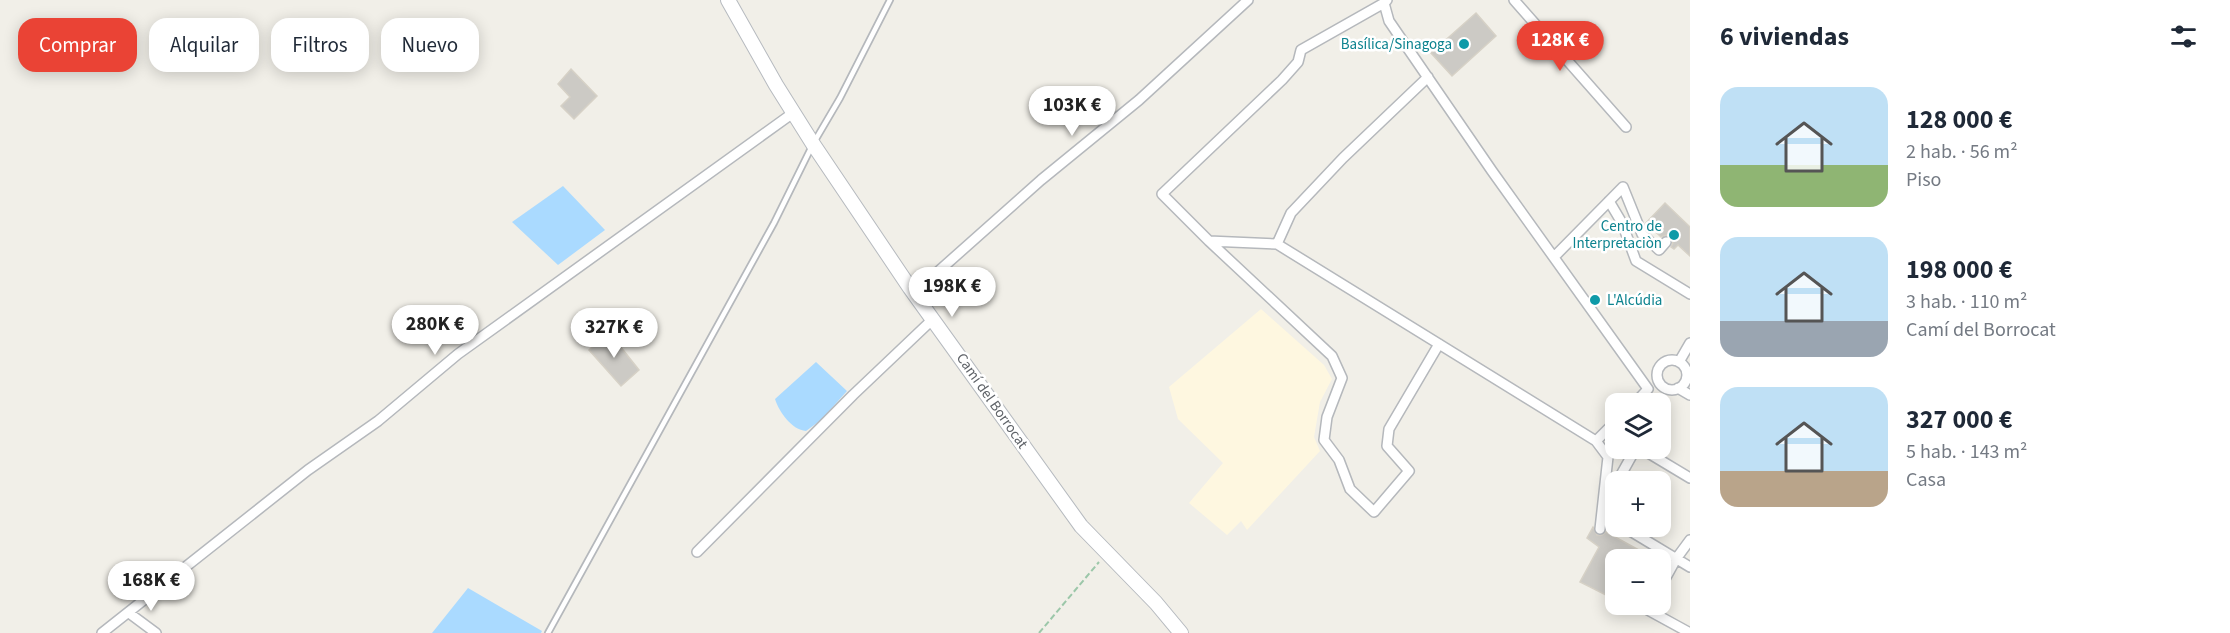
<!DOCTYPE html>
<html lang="es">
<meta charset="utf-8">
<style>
:root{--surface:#fff;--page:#f6f6f7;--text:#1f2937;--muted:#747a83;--accent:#ea4335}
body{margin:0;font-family:"Source Sans 3",sans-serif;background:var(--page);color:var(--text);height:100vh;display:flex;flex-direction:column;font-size:22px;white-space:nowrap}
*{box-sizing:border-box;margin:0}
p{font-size:20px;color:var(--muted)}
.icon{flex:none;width:33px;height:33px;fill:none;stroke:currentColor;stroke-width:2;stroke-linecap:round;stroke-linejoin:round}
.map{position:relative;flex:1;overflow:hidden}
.sheet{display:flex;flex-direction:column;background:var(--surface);width:540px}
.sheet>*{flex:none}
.hud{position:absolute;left:18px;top:18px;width:570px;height:54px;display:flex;gap:12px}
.buttons{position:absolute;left:1605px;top:393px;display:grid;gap:12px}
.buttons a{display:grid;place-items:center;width:66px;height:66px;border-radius:12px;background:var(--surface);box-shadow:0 3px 15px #0003;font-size:30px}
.price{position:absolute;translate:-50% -51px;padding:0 14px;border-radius:21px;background:#fff;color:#222;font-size:20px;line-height:39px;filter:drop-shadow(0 2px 3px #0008)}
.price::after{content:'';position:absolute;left:50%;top:36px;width:18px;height:14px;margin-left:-9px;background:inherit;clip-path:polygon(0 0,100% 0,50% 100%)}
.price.current{background:var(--accent);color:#fff}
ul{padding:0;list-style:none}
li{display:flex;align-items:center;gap:18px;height:150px;padding:0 30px}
li span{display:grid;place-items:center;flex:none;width:168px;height:120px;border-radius:18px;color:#555}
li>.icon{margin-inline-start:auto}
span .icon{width:72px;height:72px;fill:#fffc;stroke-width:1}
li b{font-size:26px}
h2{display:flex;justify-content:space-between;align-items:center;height:72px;padding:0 30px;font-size:26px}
.tag{padding:0 21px;border-radius:18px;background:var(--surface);box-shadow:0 3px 15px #0003;font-size:21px;line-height:54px}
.tag.current{background:var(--accent);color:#fff}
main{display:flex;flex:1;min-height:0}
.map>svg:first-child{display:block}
.commercial{fill:#fef7e0}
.water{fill:#aadaff}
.building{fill:#cccac5;stroke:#d6d1c6;stroke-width:1.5}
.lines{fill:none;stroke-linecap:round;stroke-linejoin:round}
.lane-casing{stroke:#b5b8bc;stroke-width:8}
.street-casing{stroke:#b5b8bc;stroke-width:12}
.secondary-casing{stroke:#b6babf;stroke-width:16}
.path{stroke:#9cc7a9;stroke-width:2;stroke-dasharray:6 3;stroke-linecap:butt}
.lane{stroke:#fff;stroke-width:4.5}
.street{stroke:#fff;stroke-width:9}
.secondary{stroke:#fff;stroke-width:14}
.culture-dot{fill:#0f9aa8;stroke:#fff;stroke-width:2}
.labels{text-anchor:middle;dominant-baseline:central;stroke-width:5;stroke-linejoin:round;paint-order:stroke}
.culture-label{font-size:15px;fill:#0d838f;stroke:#fff;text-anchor:end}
.street-label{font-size:15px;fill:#5f6368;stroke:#fff}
</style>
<main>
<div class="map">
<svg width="1690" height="633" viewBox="0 0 1690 633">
<rect width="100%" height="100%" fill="#f1efe8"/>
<path class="commercial" d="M1261,309L1324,365L1332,379L1320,402L1314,437L1320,451L1247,530L1241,521L1227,535L1189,503L1223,463L1178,419L1169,387Z"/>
<path class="water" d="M563,186L605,230L558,265L512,222Z
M816,362L847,391L821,420L806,431C792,430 779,412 775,399Z
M468,588L542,631L541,633H432Z"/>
<path class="building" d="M1476,13L1496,36L1452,76L1431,53Z
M571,69L597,96L574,119L561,106L570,97L558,84Z
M1665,203L1690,227V256L1678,245L1674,249L1671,247L1673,243L1671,237L1667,235L1661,237L1646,223Z
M608,331L639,370L621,386L589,350Z
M1593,527L1597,535H1602L1606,532L1657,560H1616V600L1580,582L1599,547L1587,538Z"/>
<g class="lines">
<defs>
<path id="lane" d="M548,633L774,223L813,144L840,98L890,0"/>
<path id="street" d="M1387,0L1384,3L1389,21L1492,171L1648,389L1634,404
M1514,0L1626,127
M1428,77L1343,158L1291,213L1277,244L1596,441
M1609,201L1622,223L1636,261L1690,294
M1209,241L1332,356L1342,378L1327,417L1324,440L1339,460L1350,489L1374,512L1409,471L1387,446L1389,429L1439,344
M1277,244L1209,241L1162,194L1282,80L1298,62L1301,50L1384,3
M1554,257L1623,187L1642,234L1659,250L1666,242
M914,293L1041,180L1139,100L1248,0
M1657 375a15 15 0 1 1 30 0a15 15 0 1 1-30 0Z
M1679,362L1690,343
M1678,388L1690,395
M1640,448L1690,478
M1617,482L1636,448
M1616,485L1603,507L1616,520
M1622,526L1690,567
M1600,529L1608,457L1596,441L1616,421
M697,552L853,395L933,319
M1660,588L1676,559L1690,540
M1651,604L1648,610L1690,633
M129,613L156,633
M102,633L308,470L378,421L458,354L793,113"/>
<path id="secondary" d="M728,0L776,85L813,144L910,288L1081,526L1156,603L1181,633"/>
</defs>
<use href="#lane" class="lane-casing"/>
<use href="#street" class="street-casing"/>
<use href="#secondary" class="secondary-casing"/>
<path class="path" d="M1039,633L1099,562"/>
<use href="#lane" class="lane"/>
<use href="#street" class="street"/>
<use href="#secondary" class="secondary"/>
</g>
<g class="culture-dot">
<circle cx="1464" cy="44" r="6"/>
<circle cx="1674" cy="235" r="6"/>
<circle cx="1595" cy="300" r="6"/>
</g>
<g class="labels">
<g class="culture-label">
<text x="1452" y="44">Basílica/Sinagoga</text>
<text x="1662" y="226">Centro de<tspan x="1662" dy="17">Interpretaciòn</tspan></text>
<text x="1607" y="300" text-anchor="start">L'Alcúdia</text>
</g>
<g class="street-label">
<text transform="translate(992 401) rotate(55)">Camí del Borrocat</text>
</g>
</g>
</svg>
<div class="buttons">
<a><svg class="icon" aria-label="layers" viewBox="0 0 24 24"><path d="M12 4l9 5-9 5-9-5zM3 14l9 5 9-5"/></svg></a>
<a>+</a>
<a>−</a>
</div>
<b class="price current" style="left:1560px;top:72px">128K €</b>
<b class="price" style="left:1072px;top:137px">103K €</b>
<b class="price" style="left:952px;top:318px">198K €</b>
<b class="price" style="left:435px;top:356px">280K €</b>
<b class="price" style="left:614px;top:359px">327K €</b>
<b class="price" style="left:151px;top:612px">168K €</b>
<div class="hud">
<a class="tag current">Comprar</a>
<a class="tag">Alquilar</a>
<a class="tag">Filtros</a>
<a class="tag">Nuevo</a>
</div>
</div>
<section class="sheet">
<h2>6 viviendas<svg class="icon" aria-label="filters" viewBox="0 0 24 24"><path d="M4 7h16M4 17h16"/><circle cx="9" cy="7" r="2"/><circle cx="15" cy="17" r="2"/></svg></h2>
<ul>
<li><span style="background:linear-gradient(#bfe0f5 65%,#8fb573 0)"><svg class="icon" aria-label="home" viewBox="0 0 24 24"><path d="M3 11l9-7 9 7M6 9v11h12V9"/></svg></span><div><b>128 000 €</b><p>2 hab. · 56 m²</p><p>Piso</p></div></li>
<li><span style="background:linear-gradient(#bfe0f5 70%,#9aa5b1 0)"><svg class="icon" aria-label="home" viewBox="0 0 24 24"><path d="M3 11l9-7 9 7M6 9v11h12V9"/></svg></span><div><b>198 000 €</b><p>3 hab. · 110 m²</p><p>Camí del Borrocat</p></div></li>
<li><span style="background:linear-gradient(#bfe0f5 70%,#b9a48a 0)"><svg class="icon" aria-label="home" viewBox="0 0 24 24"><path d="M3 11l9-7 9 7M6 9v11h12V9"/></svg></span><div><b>327 000 €</b><p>5 hab. · 143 m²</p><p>Casa</p></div></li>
</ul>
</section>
</main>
